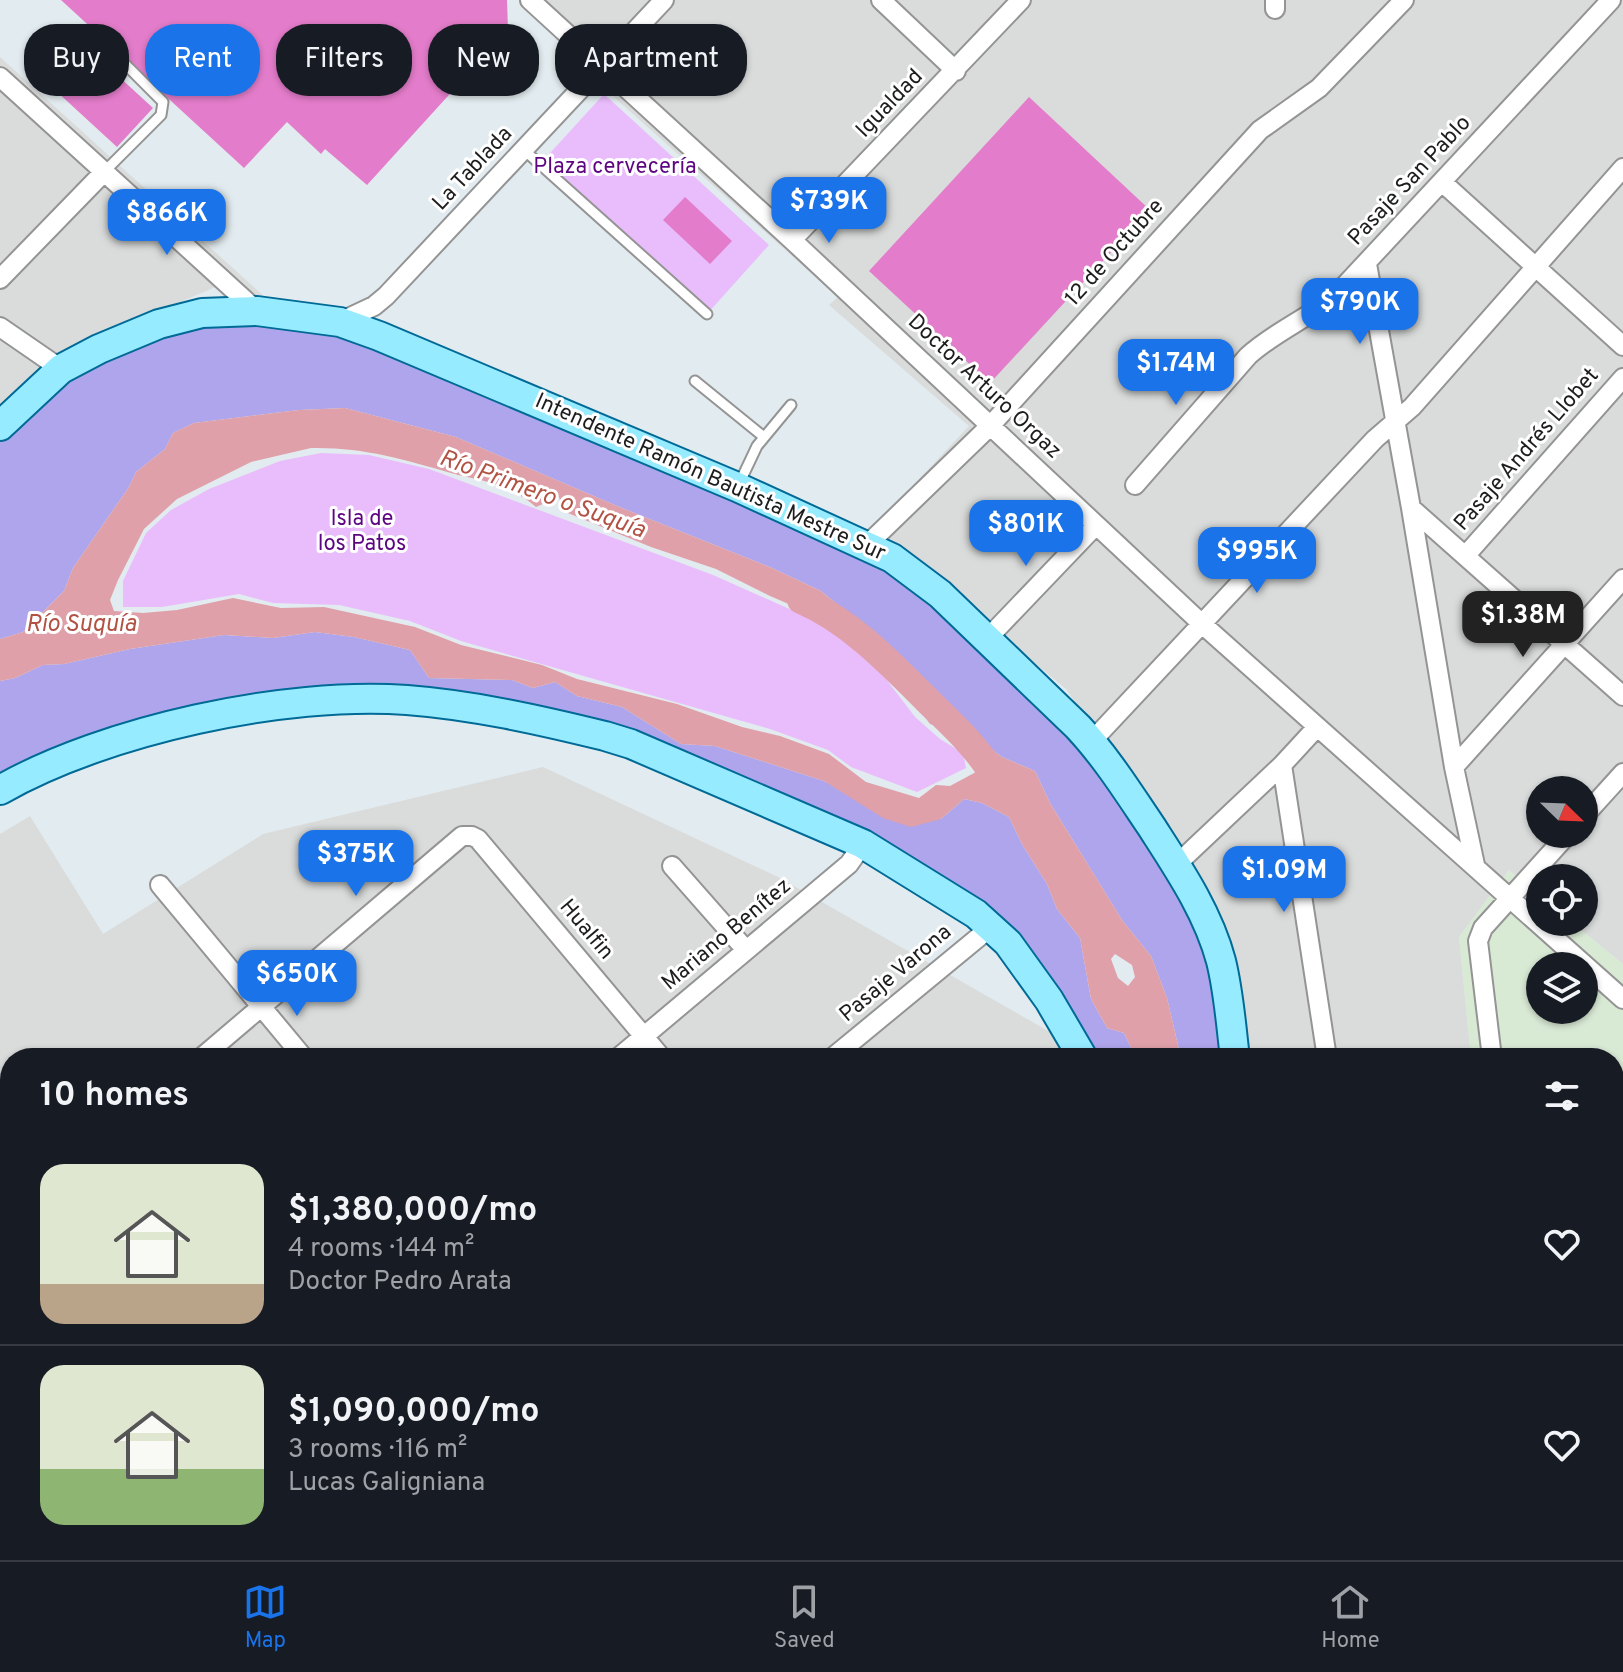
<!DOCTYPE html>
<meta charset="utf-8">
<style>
:root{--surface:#171b24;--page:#20242c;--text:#f1f3f6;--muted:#9ea1a6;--line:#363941;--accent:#1a73e8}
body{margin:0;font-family:Overpass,sans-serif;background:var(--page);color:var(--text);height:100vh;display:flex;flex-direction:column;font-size:30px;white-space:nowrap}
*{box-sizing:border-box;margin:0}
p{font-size:26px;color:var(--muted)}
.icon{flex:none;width:44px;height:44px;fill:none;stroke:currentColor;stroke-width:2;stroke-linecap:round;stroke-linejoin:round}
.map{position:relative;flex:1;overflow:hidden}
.side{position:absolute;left:0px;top:1048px;width:1624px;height:512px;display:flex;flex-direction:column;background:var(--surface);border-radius:32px 32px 0 0;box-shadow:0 2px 6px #0004}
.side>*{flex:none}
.banner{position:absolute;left:24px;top:24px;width:800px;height:72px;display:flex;gap:16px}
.needle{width:52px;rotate:113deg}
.tools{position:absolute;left:1526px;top:776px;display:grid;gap:16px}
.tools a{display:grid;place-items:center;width:72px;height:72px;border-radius:50%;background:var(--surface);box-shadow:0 2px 6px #0004;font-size:40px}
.price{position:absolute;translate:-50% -68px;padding:0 18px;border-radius:16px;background:var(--accent);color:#fff;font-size:26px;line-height:52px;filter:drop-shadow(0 2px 4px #0008)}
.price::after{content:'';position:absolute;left:50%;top:48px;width:24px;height:18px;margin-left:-12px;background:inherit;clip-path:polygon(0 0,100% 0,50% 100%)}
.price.active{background:#222;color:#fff}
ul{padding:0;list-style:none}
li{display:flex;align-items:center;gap:24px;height:200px;padding:0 40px}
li+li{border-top:2px solid var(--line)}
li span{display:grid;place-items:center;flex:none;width:224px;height:160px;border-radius:24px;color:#555}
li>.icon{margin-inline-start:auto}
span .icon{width:96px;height:96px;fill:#fffc;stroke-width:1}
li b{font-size:34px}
h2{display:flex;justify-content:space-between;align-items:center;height:96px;padding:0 40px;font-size:34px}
.tag{padding:0 28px;border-radius:32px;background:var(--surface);box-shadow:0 2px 6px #0004;font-size:28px;line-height:72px}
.tag.active{background:var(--accent);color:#fff}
.tabs{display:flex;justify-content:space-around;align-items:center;height:112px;border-top:2px solid var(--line);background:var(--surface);font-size:22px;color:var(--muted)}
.tabs a{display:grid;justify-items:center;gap:4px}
.tabs .active{color:var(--accent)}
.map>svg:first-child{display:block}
.residential{fill:#dadbdb;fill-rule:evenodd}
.industrial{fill:#d8e9d4;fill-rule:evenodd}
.grass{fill:#afa5ec}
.park{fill:#e9bcfc}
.pitch{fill:#e37cca}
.water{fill:#dfa0a9;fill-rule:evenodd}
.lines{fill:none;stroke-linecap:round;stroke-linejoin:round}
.river{stroke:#dfa0a9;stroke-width:28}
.service-casing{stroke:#949494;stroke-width:13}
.minor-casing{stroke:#949494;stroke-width:22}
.tertiary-casing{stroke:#949494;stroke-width:26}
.primary-casing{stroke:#006a96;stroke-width:32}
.service{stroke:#fff;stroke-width:9}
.minor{stroke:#fff;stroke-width:18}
.tertiary{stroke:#fff;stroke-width:22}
.primary{stroke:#97ebff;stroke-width:28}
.labels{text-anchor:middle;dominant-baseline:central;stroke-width:6;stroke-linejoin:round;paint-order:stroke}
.street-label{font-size:22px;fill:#1d1d1d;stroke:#fff}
.park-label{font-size:22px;fill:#5d0581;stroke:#fff}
.water-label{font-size:24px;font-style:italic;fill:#b25245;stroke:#fff}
</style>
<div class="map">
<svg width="1623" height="1560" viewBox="0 0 1623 1560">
<rect width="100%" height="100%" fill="#e2ebef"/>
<path class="residential" d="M520,0H1623V964L1571,922H1584V878H1540V896L1509,870L1459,937L1471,1058H1247L1218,908L1066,689L872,529L969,426L829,305L838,297L605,89L610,81ZM1540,790H1584V834H1540Z
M0,57L268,300L225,283L66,350L0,408Z
M543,767L778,877L1050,1032L1065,1058H10V1550H1039L1046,1560H0V834L30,816L103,934L263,834Z"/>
<path class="industrial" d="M1509,870L1540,896V922H1571L1623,964V1374L1614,1370V1058H1471L1459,937ZM1540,966H1584V1010H1540Z
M1039,1550H1427L1450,1560H1046Z"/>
<path class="grass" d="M316,317L867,545L1078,727L1191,890L1235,1058H1181L1167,998L1151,956L1122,920L1050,803L1035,771L1002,757L990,748L962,716L932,692L902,658L821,591L772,568L617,506L456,437L345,408L299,410L194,423L173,433L165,449L136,472L129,487L73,568L64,591L23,632L0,639V426L61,369L159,324Z
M315,632L354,637L410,650L429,678L512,680L533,688L555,682L577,696L622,707L681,744L715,746L824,781L845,792L941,819L964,799L982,803L1009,817L1022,844L1047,884L1057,909L1080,938L1091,999L1107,1028L1124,1033L1136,1058H1083L976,914L631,744L459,706L243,710L0,790V681L15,678L43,665L64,664L130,649L224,635L273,638Z
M1614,1389L1623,1394V1496L1614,1491Z
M1614,1535L1623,1544V1560H1542L1523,1550H1614Z"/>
<path class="park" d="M604,94L769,245L707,314L541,163Z
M321,453L369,455L429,469L713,575L794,611L857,641L915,717L940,739L963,753L966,768L917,792L851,767L828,750L770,729L461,641L410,621L339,605L273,603L239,594L162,607H123V581L146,533L171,510L209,489L280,461Z"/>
<path class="pitch" d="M61,0H507L508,30L367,185L325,149L321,154L287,122L244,168Z
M79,40L153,108L117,147L43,79Z
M1029,97L1150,210L990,383L869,271Z
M685,197L732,241L710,264L663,220Z"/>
<path class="water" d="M345,408L456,437L617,506L772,568L821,591L902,658L932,692L962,716L990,748L1002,757L1035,771L1050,803L1122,920L1151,956L1167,998L1181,1058H1136L1124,1033L1107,1028L1091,999L1080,938L1057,909L1047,884L1022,844L1009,817L982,803L964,799L941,819L911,827L883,818L824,781L715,746L681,744L622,707L577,696L555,682L533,688L512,680L429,678L410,650L354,637L315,632L273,638L224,635L130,649L64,664L43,665L15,678L0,681V639L23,632L64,591L73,568L129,487L136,472L165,449L173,433L194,423L299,410ZM311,448C363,447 402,459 451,473C485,482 508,483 536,507L559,497L563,511L651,547L716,569L770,596L812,614L833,618L855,631L875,648L930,724L966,735L974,752L976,772L950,786L936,785L919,798L866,782L829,754L780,736L742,727L677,704L577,679L542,665L461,645L415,627L324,607L281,608L233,598L177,610L143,613L114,611L110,600L118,580L144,529L177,499L251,462ZM1115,954L1132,965L1135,977L1128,986L1118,978L1111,959Z
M1614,1491L1623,1496V1544L1614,1535Z"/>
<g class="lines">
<path class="river" d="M801,600C850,621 890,663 927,700C949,722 972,742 989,768"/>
<defs>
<path id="service" d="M93,32L163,102L161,115L105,171
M524,150L707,314
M695,381L764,437
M739,484L757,446L791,405"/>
<path id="minor" d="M530,0L792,240L1201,623L1623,999
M881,0L956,71
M1275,0V9
M0,77L257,311
M1442,182L1623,346
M792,240L1021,0
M1367,264L1411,508L1454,767L1475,865
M0,279L105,171
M340,322L374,306L386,296L664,0
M0,327L61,369
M1135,485L1248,356C1274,332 1309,318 1336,295L1611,0
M1411,508L1623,696
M867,545L990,426L1260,130L1319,88L1404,0
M1466,555L1623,378
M987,639L1096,525
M1092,741L1375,439L1412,407L1623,168
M1282,765L1327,1058
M1454,767L1623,579
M1584,816L1623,773
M1176,865L1282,765L1317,727
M672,866L746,950
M160,885L304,1058
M201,1058L462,836H472L478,839L662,1058
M618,1058L849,864L863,844
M832,1058L991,927
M1492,1058L1478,941L1483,928L1568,834
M0,1119L10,1130
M1614,1190L1623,1198
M0,1235L10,1226
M0,1542L15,1560
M366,1550L375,1560
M721,1550L729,1560
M1085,1550L1093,1560
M1213,1550L1227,1560
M35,1560L47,1550
M454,1560L465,1550
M875,1560L886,1550"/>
<path id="tertiary" d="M1614,1463L1623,1451"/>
<path id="primary" d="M0,426L61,369L99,349L159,324L202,313L257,311L340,322L379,336L737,487L892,558L940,594L1078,727C1106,757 1128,792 1151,826C1178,868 1208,912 1221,961C1229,993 1231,1026 1235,1058
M0,790C105,730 285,691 407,700C473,705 540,720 605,736L631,744L863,844L976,914L1008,943L1049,1000L1083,1058
M1614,1389L1623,1394
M1523,1550L1542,1560"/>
</defs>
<use href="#service" class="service-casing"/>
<use href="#minor" class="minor-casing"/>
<use href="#tertiary" class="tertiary-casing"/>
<use href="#primary" class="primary-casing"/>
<use href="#service" class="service"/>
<use href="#minor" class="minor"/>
<use href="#tertiary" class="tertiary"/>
<use href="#primary" class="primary"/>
</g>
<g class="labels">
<g class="street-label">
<text transform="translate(890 104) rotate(-46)">Igualdad</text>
<text transform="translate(473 169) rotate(-47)">La Tablada</text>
<text transform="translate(1410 181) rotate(-47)">Pasaje San Pablo</text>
<text transform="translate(1115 253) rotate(-48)">12 de Octubre</text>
<text transform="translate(984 387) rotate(43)">Doctor Arturo Orgaz</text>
<text transform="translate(1527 450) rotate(-49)">Pasaje Andrés Llobet</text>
<text transform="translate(710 478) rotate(24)">Intendente Ramón Bautista Mestre Sur</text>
<text transform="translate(586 930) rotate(50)">Hualfin</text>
<text transform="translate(727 935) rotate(-40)">Mariano Benítez</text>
<text transform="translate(896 974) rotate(-40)">Pasaje Varona</text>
</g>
<g class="park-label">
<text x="615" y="167">Plaza cervecería</text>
<text x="362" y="519">Isla de<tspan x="362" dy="25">los Patos</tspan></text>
</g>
<g class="water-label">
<text transform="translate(542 495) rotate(20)">Río Primero o Suquía</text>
<text x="81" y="625">Río Suquía</text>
</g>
</g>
</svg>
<div class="tools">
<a><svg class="needle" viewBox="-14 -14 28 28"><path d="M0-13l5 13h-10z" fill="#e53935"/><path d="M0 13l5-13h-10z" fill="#9ea1a6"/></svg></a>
<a><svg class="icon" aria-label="locate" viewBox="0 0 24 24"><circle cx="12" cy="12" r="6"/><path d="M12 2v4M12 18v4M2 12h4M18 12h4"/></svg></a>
<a><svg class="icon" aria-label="layers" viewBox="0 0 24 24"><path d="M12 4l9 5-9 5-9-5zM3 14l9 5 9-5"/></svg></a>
</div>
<b class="price" style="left:829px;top:245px">$739K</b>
<b class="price" style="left:167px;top:257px">$866K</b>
<b class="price" style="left:1360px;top:346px">$790K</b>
<b class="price" style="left:1176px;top:407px">$1.74M</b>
<b class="price" style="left:1026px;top:568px">$801K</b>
<b class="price" style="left:1257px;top:595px">$995K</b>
<b class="price active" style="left:1523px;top:659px">$1.38M</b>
<b class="price" style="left:356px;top:898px">$375K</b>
<b class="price" style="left:1284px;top:914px">$1.09M</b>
<b class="price" style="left:297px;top:1018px">$650K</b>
<div class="banner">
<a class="tag">Buy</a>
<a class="tag active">Rent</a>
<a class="tag">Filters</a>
<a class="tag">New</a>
<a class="tag">Apartment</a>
</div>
<section class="side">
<h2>10 homes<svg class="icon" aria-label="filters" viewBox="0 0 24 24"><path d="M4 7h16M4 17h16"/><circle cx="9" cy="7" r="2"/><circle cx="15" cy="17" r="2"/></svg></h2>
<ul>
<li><span style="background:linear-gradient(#dfe7d0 75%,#b9a48a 0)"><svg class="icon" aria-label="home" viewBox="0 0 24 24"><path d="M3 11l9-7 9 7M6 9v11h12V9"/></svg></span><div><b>$1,380,000/mo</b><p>4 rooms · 144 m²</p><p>Doctor Pedro Arata</p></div><svg class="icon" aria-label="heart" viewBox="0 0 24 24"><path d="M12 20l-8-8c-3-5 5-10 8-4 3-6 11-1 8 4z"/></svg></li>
<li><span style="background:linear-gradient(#dfe7d0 65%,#8fb573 0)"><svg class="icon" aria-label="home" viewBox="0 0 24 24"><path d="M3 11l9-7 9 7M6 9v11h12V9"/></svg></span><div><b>$1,090,000/mo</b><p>3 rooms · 116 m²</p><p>Lucas Galigniana</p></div><svg class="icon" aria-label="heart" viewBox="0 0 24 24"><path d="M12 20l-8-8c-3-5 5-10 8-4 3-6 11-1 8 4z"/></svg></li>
</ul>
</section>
</div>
<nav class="tabs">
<a class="active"><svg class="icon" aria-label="map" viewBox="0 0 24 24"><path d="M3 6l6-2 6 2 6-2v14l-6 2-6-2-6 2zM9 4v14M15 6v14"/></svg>Map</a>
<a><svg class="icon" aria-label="saved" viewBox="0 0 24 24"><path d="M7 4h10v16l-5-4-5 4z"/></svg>Saved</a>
<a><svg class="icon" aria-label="home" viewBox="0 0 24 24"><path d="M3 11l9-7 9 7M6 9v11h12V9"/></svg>Home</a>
</nav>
